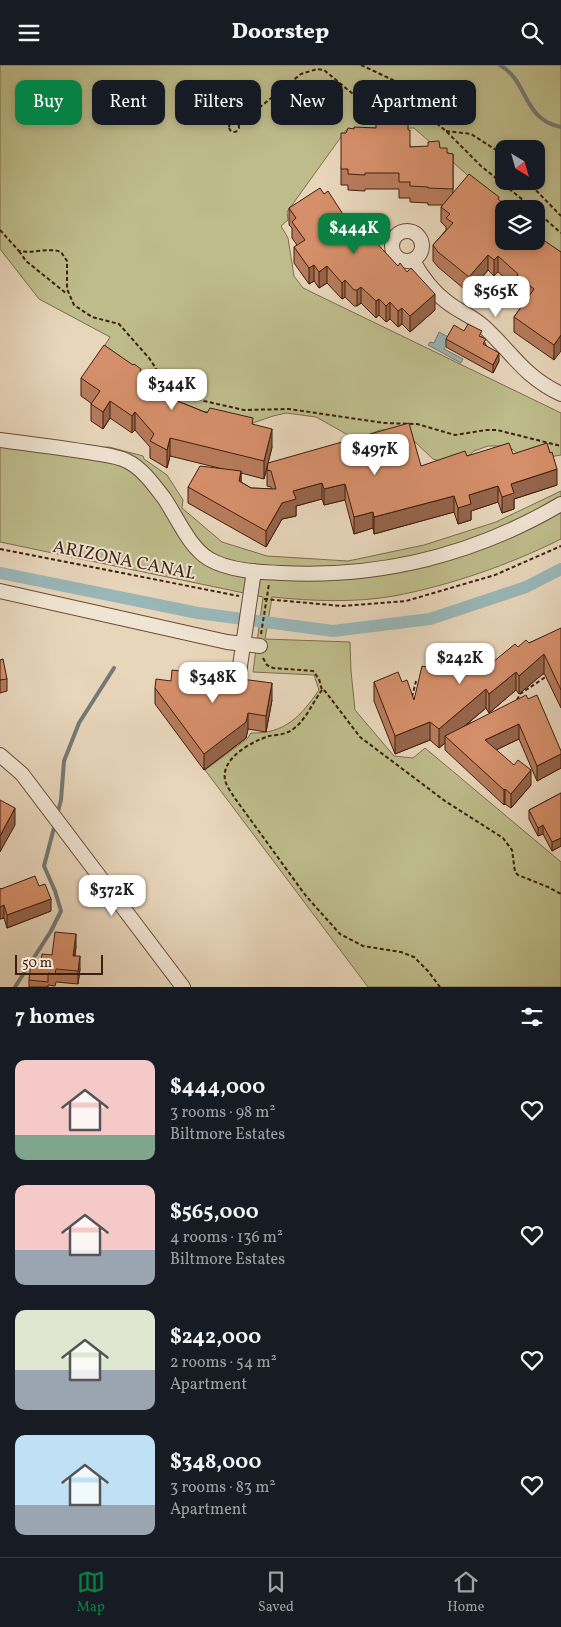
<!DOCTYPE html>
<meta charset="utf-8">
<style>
:root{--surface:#171b24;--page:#20242c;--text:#f1f3f6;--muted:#9ea1a6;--line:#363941;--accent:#0b8043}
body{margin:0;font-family:Vollkorn,serif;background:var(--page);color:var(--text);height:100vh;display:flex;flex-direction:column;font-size:19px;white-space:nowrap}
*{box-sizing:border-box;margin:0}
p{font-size:16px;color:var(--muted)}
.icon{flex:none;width:28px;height:28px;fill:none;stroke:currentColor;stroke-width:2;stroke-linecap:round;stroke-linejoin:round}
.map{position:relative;height:922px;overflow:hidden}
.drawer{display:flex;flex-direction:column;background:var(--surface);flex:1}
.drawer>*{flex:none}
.guide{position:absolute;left:15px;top:15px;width:531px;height:45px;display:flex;gap:10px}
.needle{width:32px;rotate:143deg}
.fabs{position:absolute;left:495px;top:75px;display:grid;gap:10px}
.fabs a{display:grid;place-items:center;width:50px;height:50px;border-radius:10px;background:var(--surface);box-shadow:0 2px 8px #0003;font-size:25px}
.scale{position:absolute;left:15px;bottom:12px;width:88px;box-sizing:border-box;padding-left:5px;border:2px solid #3e1e0f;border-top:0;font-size:14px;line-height:18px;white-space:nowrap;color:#3e1e0f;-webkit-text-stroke:4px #f0e4d3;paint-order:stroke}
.price{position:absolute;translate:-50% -42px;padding:0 11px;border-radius:10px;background:#fff;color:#222;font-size:16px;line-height:32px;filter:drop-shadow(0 1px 2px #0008)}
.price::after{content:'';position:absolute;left:50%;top:30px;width:15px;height:11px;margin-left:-8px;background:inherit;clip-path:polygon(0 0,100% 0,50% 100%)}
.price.selected{background:var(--accent);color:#fff}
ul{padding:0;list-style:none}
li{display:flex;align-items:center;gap:15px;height:125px;padding:0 15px}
li span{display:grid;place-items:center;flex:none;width:140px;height:100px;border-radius:10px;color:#555}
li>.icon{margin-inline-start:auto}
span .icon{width:60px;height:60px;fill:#fffc;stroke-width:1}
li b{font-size:21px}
h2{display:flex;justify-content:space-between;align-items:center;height:60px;padding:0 15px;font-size:21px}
.chip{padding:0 18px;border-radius:10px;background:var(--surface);box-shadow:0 2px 8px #0003;font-size:18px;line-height:45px}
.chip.selected{background:var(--accent);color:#fff}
header{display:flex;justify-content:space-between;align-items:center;height:65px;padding:0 15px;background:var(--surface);font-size:22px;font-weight:800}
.tabs{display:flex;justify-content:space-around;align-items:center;height:70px;border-top:1px solid var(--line);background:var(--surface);font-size:14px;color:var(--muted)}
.tabs a{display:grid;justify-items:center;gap:2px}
.tabs .selected{color:var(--accent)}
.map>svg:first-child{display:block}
.green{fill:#bebc8b;stroke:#7e6d4d;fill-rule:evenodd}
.water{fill:#99b7b9;stroke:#757a75}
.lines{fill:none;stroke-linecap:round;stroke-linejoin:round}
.stream{stroke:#757a75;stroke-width:4}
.canal{stroke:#99b7b9;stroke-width:12}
.minor-casing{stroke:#684c3a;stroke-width:16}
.path{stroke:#3e1e0f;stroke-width:2;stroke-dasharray:4 2.5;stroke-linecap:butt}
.minor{stroke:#f0e4d3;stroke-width:14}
.wall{fill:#b77b5b;stroke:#3e1e0f}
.shaded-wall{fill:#95644a;stroke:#3e1e0f}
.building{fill:#d58f6a;stroke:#3e1e0f}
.labels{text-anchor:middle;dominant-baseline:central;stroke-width:4;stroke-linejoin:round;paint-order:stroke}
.street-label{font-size:18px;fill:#3e1e0f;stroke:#f0e4d3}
</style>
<header><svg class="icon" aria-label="menu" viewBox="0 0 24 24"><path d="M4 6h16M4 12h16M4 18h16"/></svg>Doorstep<svg class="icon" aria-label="search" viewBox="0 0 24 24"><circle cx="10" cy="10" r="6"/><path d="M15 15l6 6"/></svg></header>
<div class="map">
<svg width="561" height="922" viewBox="0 0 561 922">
<rect width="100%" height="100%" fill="#e8d6bb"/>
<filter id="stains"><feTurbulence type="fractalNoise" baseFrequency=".004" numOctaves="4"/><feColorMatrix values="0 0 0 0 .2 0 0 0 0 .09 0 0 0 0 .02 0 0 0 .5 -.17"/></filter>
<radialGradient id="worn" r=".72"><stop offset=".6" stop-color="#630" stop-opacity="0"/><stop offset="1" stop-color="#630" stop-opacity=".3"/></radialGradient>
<path class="green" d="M0,0H561V195L536,170V144H506L414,63L346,65L287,147L288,155L281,161L288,173L294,211L303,223L561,348V390L520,397L516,387L509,382L500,381H488L474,386L467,392L441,396L433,394L413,375L393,364L380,365L357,375L316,352L286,348L273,351L250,359L212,347L196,346L166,334L145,308L102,285L110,272L39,234L0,184ZM504,84H536V116H504Z
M0,382L30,386L109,382L143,391L144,394L167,410L183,435L182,443L222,477L267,491L348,496L424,480L496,457L561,426V474C509,500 451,520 394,531C354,538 312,536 272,532L265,574L350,577L351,606L355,645L394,691L413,693L425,683L561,797V922H368L205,705L247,674L251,668C285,669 301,651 319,625L314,610L253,607L263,532L0,477Z"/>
<path class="water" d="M439,267L450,273L444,284L463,294L461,298L428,280L430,277L434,278Z"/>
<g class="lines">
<path class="stream" d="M500,0C529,17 522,54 561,62
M57,750L61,735L64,696L79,658L114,603
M15,922L51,866L61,846L55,826L44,801L55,759"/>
<path class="canal" d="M0,508L198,548L333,566L430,554L526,522L561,504"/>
<defs>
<path id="minor" d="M392 181a15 15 0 1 1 30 0a15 15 0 1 1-30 0Z
M413,196C422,212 432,226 447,237C458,246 472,251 483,261C512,287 523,311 561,329
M0,375C31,379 63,383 94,388C105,390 117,391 127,396C142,403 154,420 164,433C177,452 189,482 209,494C230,506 258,507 282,508C381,513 476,489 561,439
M0,526L227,577L260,581
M237,621L254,506
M0,690L22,709L183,922"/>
</defs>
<use href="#minor" class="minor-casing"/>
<path class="path" d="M361,0L393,15L408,36
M229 62a5 5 0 1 1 10 0a5 5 0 1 1-10 0Z
M239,59L301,9L317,4L324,5L353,29L365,34L377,36L399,34L408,36L446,66L481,101L534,144
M446,66L471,69L504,90
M527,116L561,151
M536,146L561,168
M0,165L19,186C33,189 48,182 61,187L67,196V224L74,240L92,252L119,259L149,293L159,308L187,328L204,336L244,345L289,344L384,358L417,359L455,370L486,365H497L561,381
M19,186L26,196L67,229
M0,484L239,531
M264,534L342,541L406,536L495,510L561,481
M261,569L269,519
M263,593L267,600L273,603L313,606L319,614L322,625L325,626L360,672L445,736L503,773L512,785L515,807L518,810L548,822L561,829
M322,625C312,638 304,660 288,667C282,670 275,670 269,671C251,677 221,693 225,715C226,720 231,727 234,732L306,831L340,869L363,881L401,887L414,892L428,906L440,922
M412,632L416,616
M517,635L520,629L544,613L543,609"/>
<use href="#minor" class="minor"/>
</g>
<path class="wall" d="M402,57L408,65L410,82L440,83L447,88L453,89V128L499,135L504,176L561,187L554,295L514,267V252L527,234L517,227V223L498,207L494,211L488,205L469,228L438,202L433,196V180L446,165V162L441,157V142L443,140H428V138L410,137V133H399V124H365V126L348,125V120H341V104L346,68L354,64L376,63Z
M324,129L355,168L369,172L435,245L410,267L402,259L398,262L390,254L386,257L379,250L376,253L361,238L357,241H354L345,232L342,234L327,218L319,223L314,216L309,219L294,198V182L297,180L292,173V163L289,160V143Z
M464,266L482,272L486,280L499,296L493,308L446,282V274Z
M141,307L155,327L207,348L253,359L272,382L264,414L241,408V417L251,423L272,424L271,422L267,421V405L421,401L467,391L513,389L557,420L514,434V444L502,448L498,437L471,446V455L458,459L454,447L374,469L373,463L354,469L345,435L324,440L322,434L296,441V451L282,454L266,482L188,438V422L223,404L170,391L167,403L150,393V382L135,365L132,368L110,353L103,364L91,356V338L81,331V313Z
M561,564V643L544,608L519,629L516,625L489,648L486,643L466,660L528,634L561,686V703L537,716L519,674L496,685L531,720L511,743L505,739L504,740L445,685V678L439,683L430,675L395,689L374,636V617H402L414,635L461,610H468L493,597L518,582L529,578Z
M0,595L7,614V626L0,628Z
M155,623L272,635L266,667L248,664L246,673L204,705L155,639Z
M561,728V781L552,786L543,769L538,771L529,754V745Z
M39,821L51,846L7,863L4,853L0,854V823L1,824Z
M76,881L75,891L80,904L78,919L56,917L55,921L48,920V922H29V915L41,896L52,890Z"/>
<path class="shaded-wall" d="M488,190V205L469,228V212Z
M498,191V207L494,211V195Z
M314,200V216L309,219V203Z
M327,201V218L319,223V207Z
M345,215V232L342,234V218Z
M361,222V238L357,241V225Z
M435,229V245L410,267V251Z
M379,234V250L376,253V236Z
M390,237V254L386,257V241Z
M402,243V259L398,262V246Z
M561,270V286L554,295V280Z
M499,288V296L493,308V300Z
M155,317V335L150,325Z
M110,336V353L103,364V347Z
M135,347V365L132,368V351Z
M272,364V382L264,414V396Z
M170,373V391L167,403V385Z
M557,404V420L514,434V444L502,448V432L511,419Z
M241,406V422L239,416Z
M322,418V434L296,441V451L282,454L266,482V466L282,438L293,426Z
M345,419V435L324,440V424Z
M498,421V437L471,446V455L458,459V443L469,430Z
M454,431V447L374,469V452Z
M373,447V463L354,469V452Z
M544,589V608L519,629V611Z
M516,607V625L489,648V629Z
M272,618V635L266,667V651Z
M486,624V643L449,674L445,671V678L439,683V664Z
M248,648V664L246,673L204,705V689Z
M430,657V675L395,689V671Z
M519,659V674L485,690V675Z
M561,689V703L537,716V701Z
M531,705V720L511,743V729Z
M505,724V739L504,740V725Z
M15,743V760L0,787V771Z
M543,760V769L538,771V763Z
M561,773V781L552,786V777Z
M51,834V846L7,863V850Z
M4,840V853L0,854V842Z
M76,869V881L73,903V891Z
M80,891V904L78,919V906Z"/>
<path class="building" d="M386,54H402V57H408V65H410V82L428,81V77L439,76L440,83H447V88L453,89V124L428,123V122L410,121V117H399V108H365V110L348,109V104H341V68H346L348,63L354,64V62L376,63V58H385Z
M469,109L499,132L498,134L510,144H504V176H536V170L561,187V270L554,280L514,252L534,224L517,211L518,209L498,191L494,195L488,190L469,212L438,187L433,180L453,158L446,153L450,149L441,142Z
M320,123L324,129L328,126L355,168L363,163L369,172L370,171L398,201L400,198L407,207L411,203L435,229L410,251L402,243L398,246L390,237L386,241L379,234L376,236L361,222L357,225H354L345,215L342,218L327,201L319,207L314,200L309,203L294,182L305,175L292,157L296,153L289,143Z
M468,259L482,266L479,271L486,274L483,279L499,288L493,300L446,274L454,260L464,266Z
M104,280L133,300L134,299L141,304L140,306L155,317L150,325L207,348L210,343L253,353L252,359L272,364L264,396L170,373L167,385L150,376L154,369L135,347L132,351L110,336L103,347L91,339L100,326L81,313Z
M409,358L421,401L465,386L467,391L509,378L513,389L547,378L550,388L552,387L557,404L511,419L514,428L502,432L498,421L469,430L471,439L458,443L454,431L374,452L373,447L354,452L345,419L324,424L322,418L293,426L296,434L282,438L266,466L188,422L200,401L241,406L239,416L251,423L276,424L271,406L267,405L268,398Z
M561,563V625L544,589L519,611L516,607L489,629L486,624L439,664L430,657L395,671L374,617L398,607L402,617L407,615L414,635L422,601L461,610L465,606L468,610L489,592L493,597L515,579L518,582L526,575L529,578Z
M3,594L7,614L0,615V595Z
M172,605L272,618L266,651L248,648L246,657L204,689L155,623L156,614L171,616Z
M526,630L528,634L537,630L561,686V689L537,701L519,659L485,675L514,700L518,695L531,705L511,729L505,724L504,725L445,671Z
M561,728V773L552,777L543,760L538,763L529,745Z
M0,735L15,743L0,771Z
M35,811L39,821L45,819L51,834L7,850L4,840L0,842V823L1,824Z
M55,867L76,869L73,891H80L78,906L56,904L55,909L48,908V917L29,915L31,895L41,896L42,889L52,890Z"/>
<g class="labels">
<g class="street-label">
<text transform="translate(124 496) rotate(11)">ARIZONA CANAL</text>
</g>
</g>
<rect width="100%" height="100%" filter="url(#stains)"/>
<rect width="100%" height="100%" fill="url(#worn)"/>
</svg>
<div class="fabs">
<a><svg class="needle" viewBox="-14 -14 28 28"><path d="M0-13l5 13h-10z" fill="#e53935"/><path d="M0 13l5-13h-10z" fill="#9ea1a6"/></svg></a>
<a><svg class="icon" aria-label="layers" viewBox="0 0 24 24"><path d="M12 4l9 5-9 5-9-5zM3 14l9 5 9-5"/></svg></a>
</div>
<div class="scale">50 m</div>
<b class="price selected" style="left:354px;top:190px">$444K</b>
<b class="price" style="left:496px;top:253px">$565K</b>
<b class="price" style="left:172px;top:346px">$344K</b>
<b class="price" style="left:375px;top:411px">$497K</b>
<b class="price" style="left:460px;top:620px">$242K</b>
<b class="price" style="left:213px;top:639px">$348K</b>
<b class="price" style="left:112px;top:852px">$372K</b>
<div class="guide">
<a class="chip selected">Buy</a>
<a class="chip">Rent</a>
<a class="chip">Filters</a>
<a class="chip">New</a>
<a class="chip">Apartment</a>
</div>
</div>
<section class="drawer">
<h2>7 homes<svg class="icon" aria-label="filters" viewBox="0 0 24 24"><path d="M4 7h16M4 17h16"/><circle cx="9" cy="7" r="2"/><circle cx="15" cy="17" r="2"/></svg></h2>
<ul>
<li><span style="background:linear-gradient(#f6c9c9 75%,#7fa58c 0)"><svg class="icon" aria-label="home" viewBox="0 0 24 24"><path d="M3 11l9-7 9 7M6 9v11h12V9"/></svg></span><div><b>$444,000</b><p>3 rooms · 98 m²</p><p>Biltmore Estates</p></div><svg class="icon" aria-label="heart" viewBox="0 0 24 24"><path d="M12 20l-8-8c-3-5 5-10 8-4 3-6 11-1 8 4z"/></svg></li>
<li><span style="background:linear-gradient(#f6c9c9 65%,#9aa5b1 0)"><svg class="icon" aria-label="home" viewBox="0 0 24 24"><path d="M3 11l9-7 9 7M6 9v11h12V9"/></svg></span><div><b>$565,000</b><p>4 rooms · 136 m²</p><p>Biltmore Estates</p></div><svg class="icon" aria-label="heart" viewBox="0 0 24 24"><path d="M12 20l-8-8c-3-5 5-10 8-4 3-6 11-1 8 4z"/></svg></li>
<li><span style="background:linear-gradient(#dfe7d0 60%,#9aa5b1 0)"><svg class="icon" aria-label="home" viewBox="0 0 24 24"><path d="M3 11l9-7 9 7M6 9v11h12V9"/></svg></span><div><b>$242,000</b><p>2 rooms · 54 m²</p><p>Apartment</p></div><svg class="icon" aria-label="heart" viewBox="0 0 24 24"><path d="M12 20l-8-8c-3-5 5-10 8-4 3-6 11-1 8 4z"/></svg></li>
<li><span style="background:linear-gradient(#bfe0f5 70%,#9aa5b1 0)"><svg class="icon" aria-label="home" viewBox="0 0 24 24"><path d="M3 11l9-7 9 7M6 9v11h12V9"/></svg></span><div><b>$348,000</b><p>3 rooms · 83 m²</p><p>Apartment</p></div><svg class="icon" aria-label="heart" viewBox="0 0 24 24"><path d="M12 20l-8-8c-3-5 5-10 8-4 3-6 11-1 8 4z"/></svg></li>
</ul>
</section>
<nav class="tabs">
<a class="selected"><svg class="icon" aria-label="map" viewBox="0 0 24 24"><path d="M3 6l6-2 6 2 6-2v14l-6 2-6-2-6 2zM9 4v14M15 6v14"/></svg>Map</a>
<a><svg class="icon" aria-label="saved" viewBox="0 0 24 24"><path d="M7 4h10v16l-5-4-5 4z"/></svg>Saved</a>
<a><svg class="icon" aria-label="home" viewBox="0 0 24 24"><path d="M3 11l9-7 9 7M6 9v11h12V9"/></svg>Home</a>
</nav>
